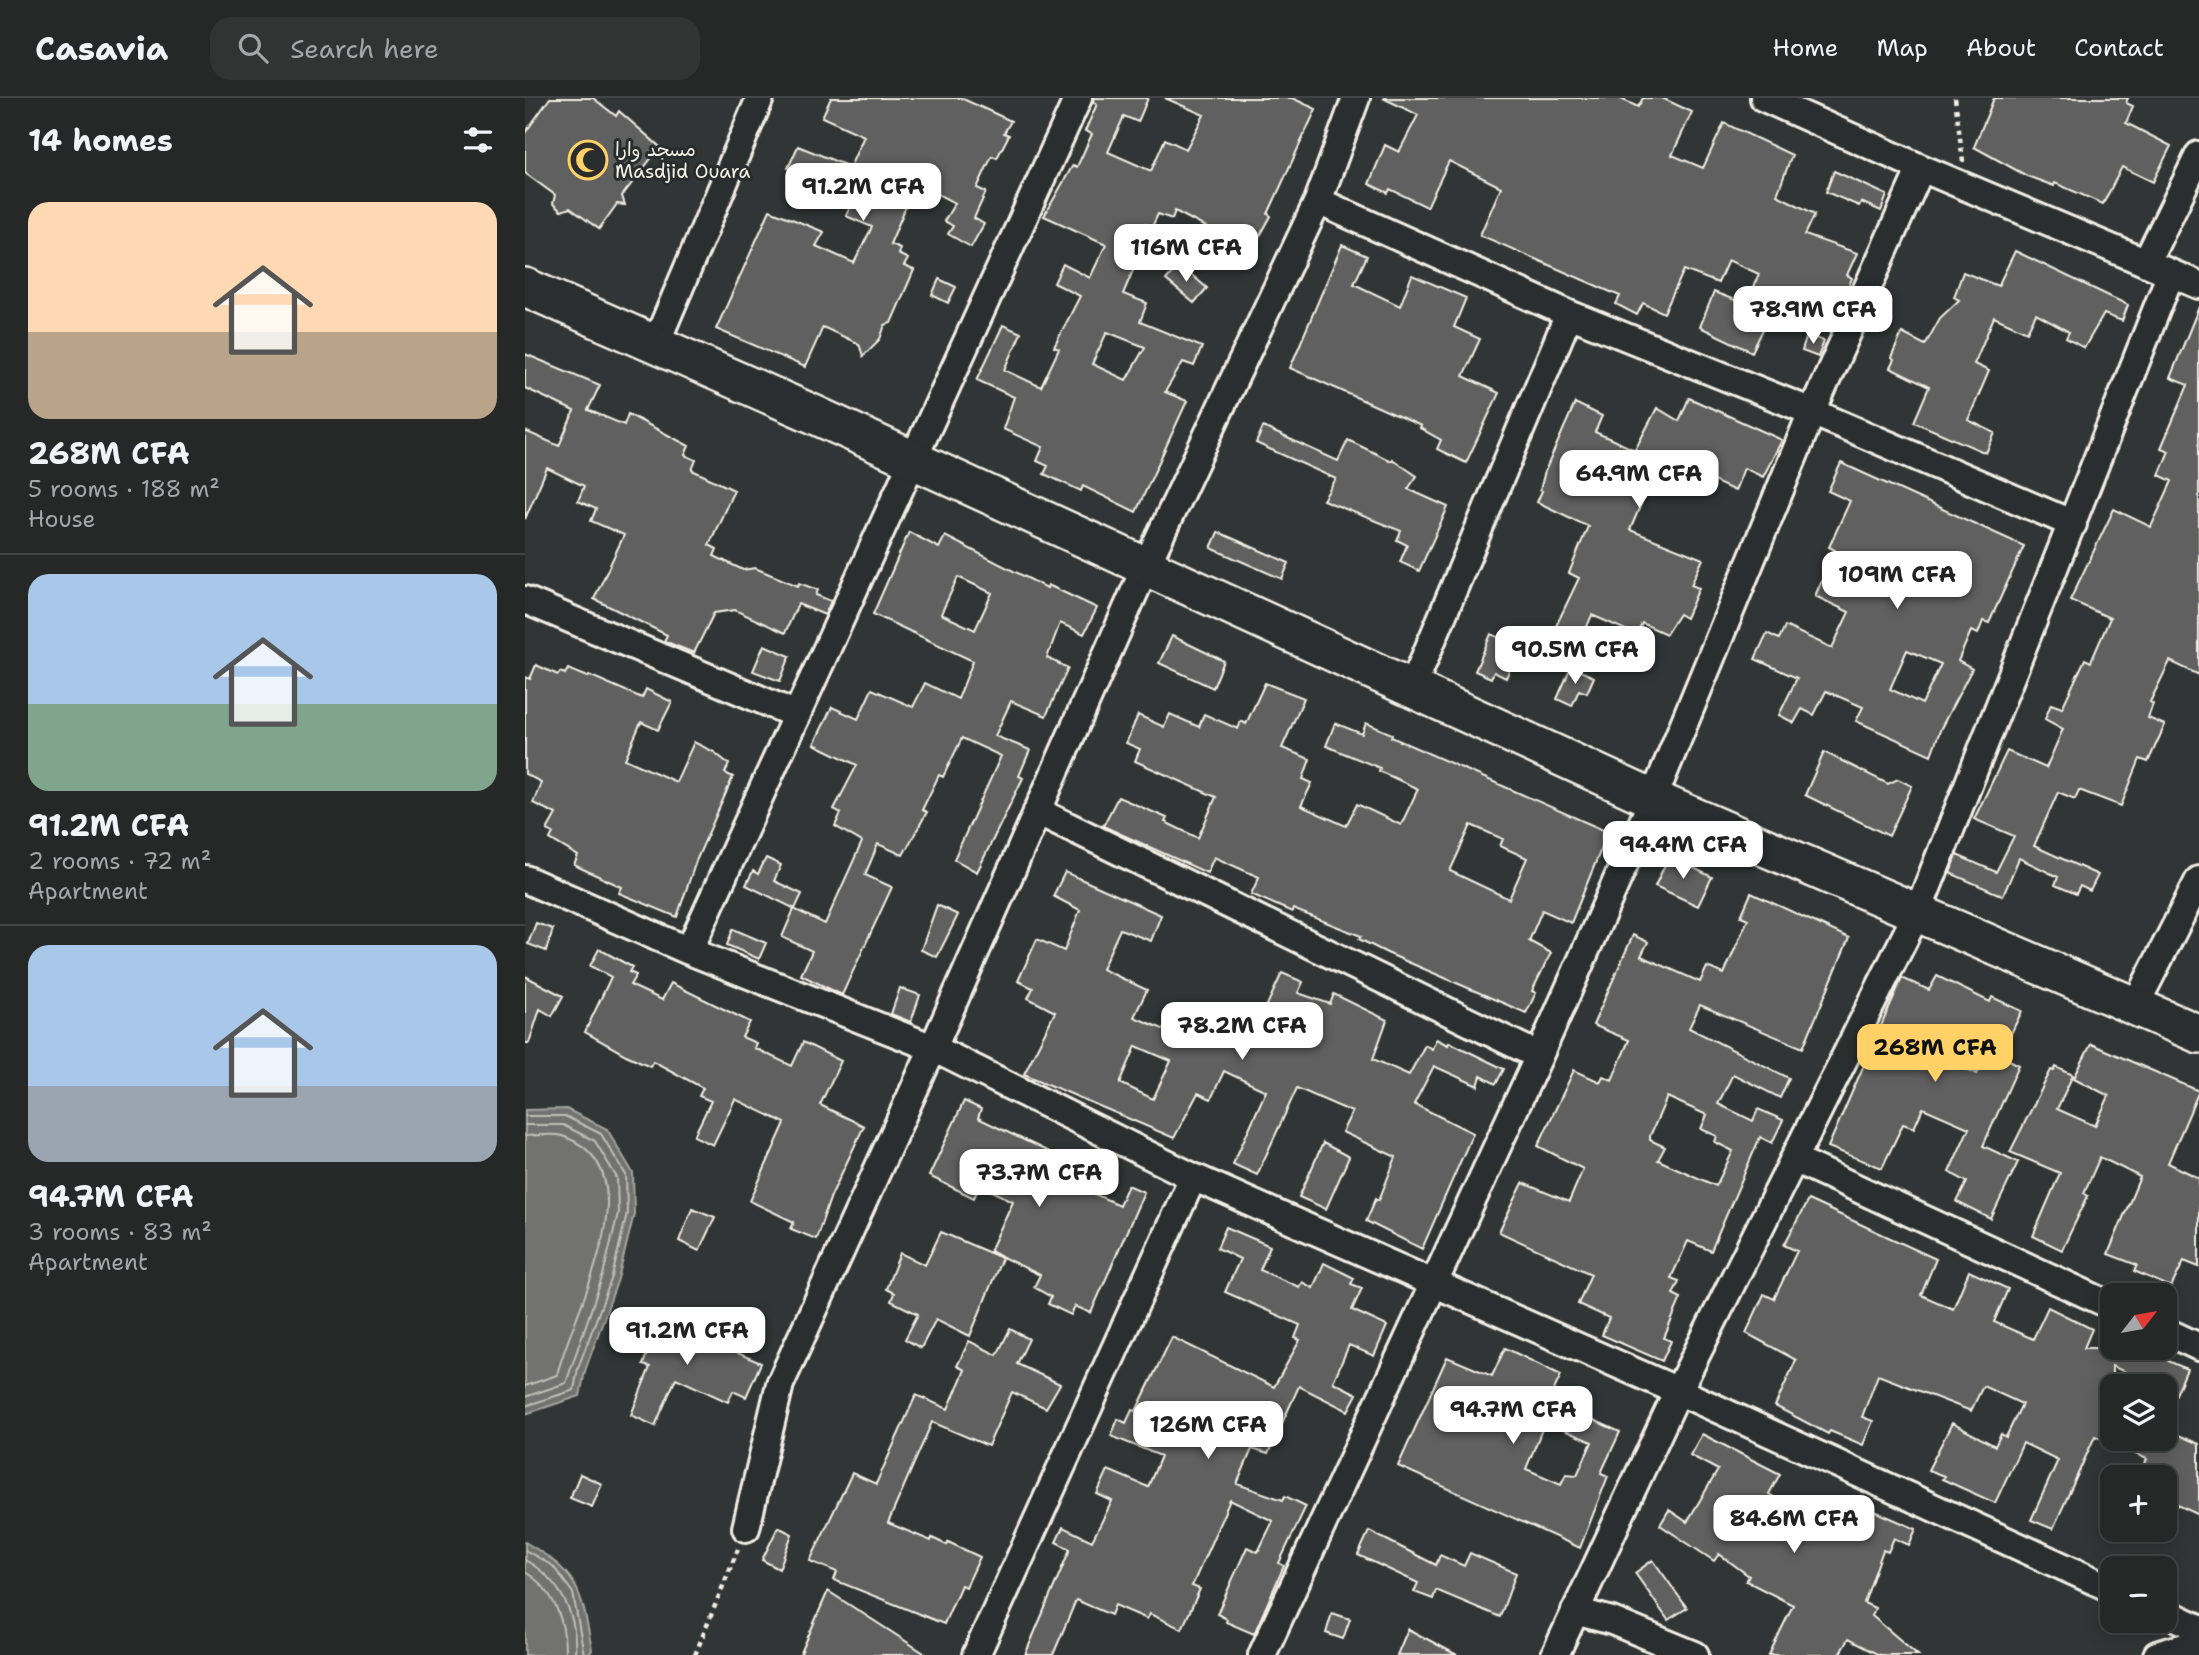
<!DOCTYPE html>
<meta charset="utf-8">
<style>
:root{--surface:#262828;--page:#323434;--text:#f1f3f6;--muted:#a4a6a8;--line:#424445;--accent:#ffd166}
body{margin:0;font-family:"Shantell Sans","Playpen Sans Arabic",sans-serif;background:var(--page);color:var(--text);height:100vh;display:flex;flex-direction:column;font-size:26px;white-space:nowrap}
*{box-sizing:border-box;margin:0}
p{font-size:23px;color:var(--muted)}
.icon{flex:none;width:38px;height:38px;fill:none;stroke:currentColor;stroke-width:2;stroke-linecap:round;stroke-linejoin:round}
.map{position:relative;flex:1;overflow:hidden}
.side{display:flex;flex-direction:column;background:var(--surface);width:525px}
.side>*{flex:none}
.needle{width:46px;rotate:59deg}
.buttons{position:absolute;left:1575px;top:1185px;display:grid;gap:14px}
.buttons a{display:grid;place-items:center;width:77px;height:77px;border-radius:14px;background:var(--surface);box-shadow:0 4px 18px #0003,0 0 0 2px var(--line);font-size:35px}
.price{position:absolute;translate:-50% -60px;padding:0 16px;border-radius:14px;background:#fff;color:#222;font-size:23px;line-height:46px;filter:drop-shadow(0 2px 4px #0008)}
.price::after{content:'';position:absolute;left:50%;top:42px;width:21px;height:16px;margin-left:-10px;background:inherit;clip-path:polygon(0 0,100% 0,50% 100%)}
.price.active{background:var(--accent);color:#111}
ul{padding:0;list-style:none}
li{display:grid;align-content:center;gap:14px;height:371px;padding:0 28px}
li+li{border-top:2px solid var(--line)}
li span{display:grid;place-items:center;height:217px;border-radius:21px;color:#555}
li>.icon{margin-inline-start:auto}
span .icon{width:126px;height:126px;fill:#fffc;stroke-width:1}
li b{font-size:30px}
h2{display:flex;justify-content:space-between;align-items:center;height:84px;padding:0 28px;font-size:30px}
header{display:flex;align-items:center;gap:42px;box-sizing:border-box;height:98px;padding:0 35px;background:var(--surface);border-bottom:2px solid var(--line)}
header strong{font-size:33px}
nav{display:flex;gap:38px;margin-inline-start:auto;font-size:24px}
.search{width:490px;height:63px;background:var(--page);display:flex;align-items:center;gap:18px;box-sizing:border-box;padding:0 24px;border-radius:21px;color:var(--muted);font-size:26px}
main{display:flex;flex:1;min-height:0}
.map>svg:first-child{display:block}
.water{fill:#727370;stroke:#a6a5a0;stroke-width:2}
.lines{fill:none;stroke-linecap:round;stroke-linejoin:round}
.shore{stroke:#c0bfb8;stroke-width:2}
.building{fill:#5f605f;stroke:#f4f1e8;stroke-width:2;fill-rule:evenodd}
.street-casing{stroke:#f4f1e8;stroke-width:32}
.secondary-casing{stroke:#f4f1e8;stroke-width:42}
.path{stroke:#f4f1e8;stroke-width:4.5;stroke-dasharray:5 5;stroke-linecap:butt}
.street{stroke:#2a2d2e;stroke-width:26}
.secondary{stroke:#2a2d2e;stroke-width:37}
.labels{text-anchor:middle;dominant-baseline:central;stroke-width:6;stroke-linejoin:round;paint-order:stroke}
.poi-label{font-size:19px;fill:#f4f1e8;stroke:#2a2d2e;text-anchor:start}
</style>
<header>
<strong>Casavia</strong>
<div class="search"><svg class="icon" aria-label="search" viewBox="0 0 24 24"><circle cx="10" cy="10" r="6"/><path d="M15 15l6 6"/></svg>Search here</div>
<nav><a>Home</a><a>Map</a><a>About</a><a>Contact</a></nav>
</header>
<main>
<section class="side">
<h2>14 homes<svg class="icon" aria-label="filters" viewBox="0 0 24 24"><path d="M4 7h16M4 17h16"/><circle cx="9" cy="7" r="2"/><circle cx="15" cy="17" r="2"/></svg></h2>
<ul>
<li><span style="background:linear-gradient(#ffd9b3 60%,#b9a48a 0)"><svg class="icon" aria-label="home" viewBox="0 0 24 24"><path d="M3 11l9-7 9 7M6 9v11h12V9"/></svg></span><div><b>268M CFA</b><p>5 rooms · 188 m²</p><p>House</p></div></li>
<li><span style="background:linear-gradient(#a9c7e8 60%,#7fa58c 0)"><svg class="icon" aria-label="home" viewBox="0 0 24 24"><path d="M3 11l9-7 9 7M6 9v11h12V9"/></svg></span><div><b>91.2M CFA</b><p>2 rooms · 72 m²</p><p>Apartment</p></div></li>
<li><span style="background:linear-gradient(#a9c7e8 65%,#9aa5b1 0)"><svg class="icon" aria-label="home" viewBox="0 0 24 24"><path d="M3 11l9-7 9 7M6 9v11h12V9"/></svg></span><div><b>94.7M CFA</b><p>3 rooms · 83 m²</p><p>Apartment</p></div></li>
</ul>
</section>
<div class="map">
<svg width="1674" height="1557" viewBox="0 0 1674 1557">
<rect width="100%" height="100%" fill="#323535"/>
<filter id="ink" filterUnits="userSpaceOnUse"><feTurbulence type="fractalNoise" baseFrequency=".0143" numOctaves="2"/><feDisplacementMap in="SourceGraphic" scale="14" xChannelSelector="R" yChannelSelector="G"/><feConvolveMatrix kernelMatrix="1 2 1 2 8 2 1 2 1" color-interpolation-filters="sRGB"/></filter>
<g filter="url(#ink)">
<path class="water" d="M41,1011L82,1031L108,1075L109,1116L93,1181L60,1273L55,1298L0,1316V1012Z
M0,1444C55,1476 56,1492 67,1552L64,1557H0Z"/>
<g class="lines">
<path class="shore" d="M0,1018H40L76,1036L101,1077L102,1115L87,1179L53,1270L49,1292L0,1308
M0,1027H38L70,1043L92,1080L93,1115L78,1177L41,1285L0,1299
M0,1038C11,1038 27,1035 37,1038C134,1070 46,1215 32,1277L0,1288
M0,1452L28,1468L48,1495L59,1557
M0,1462C35,1482 53,1516 50,1557
M0,1474C29,1491 41,1524 40,1557"/>
</g>
<path class="building" d="M25,0H68L91,18L94,13L135,49L97,98L100,107L92,106L74,131L45,110L36,113L28,106L30,97L0,75V35Z
M306,0H436L486,23L479,35L484,37L472,60L467,58L452,90L461,94L449,120L459,126L446,149L423,136L428,128L419,123L430,105L391,85L365,146L375,150L373,156L383,161L379,168L389,172L366,225L360,227L355,241L338,258L334,246L298,229L280,269L191,231L245,112L299,134L291,148L329,165L347,129L321,118L330,98L263,70L273,48L325,69L339,38L297,19Z
M569,0H623L613,24L599,18L583,54L626,73L640,41L661,51L679,17L640,0H767L791,11L743,116L746,118L725,156L682,137L684,131L650,113L647,121L633,116L627,129L620,126L625,132L598,196L622,205L615,224L677,249L669,268L658,264L640,294L662,303L611,414L558,388L556,393L519,376L523,368L512,363L518,349L478,331L489,299L452,282L478,227L496,235L480,272L516,289L534,251L529,249L555,198L529,185L538,166L565,180L581,146L519,118L548,67L552,69L567,36L560,33L572,6L568,5ZM582,234L620,249L601,282L567,266Z
M858,0H1094L1113,9L1118,0H1137L1167,14L1147,57L1178,70L1199,25L1267,57L1252,97L1290,116L1280,137L1332,155L1322,177L1327,180L1316,208L1285,196L1273,226L1246,215L1227,254L1175,229L1189,194L1220,206L1234,176L1203,162L1193,185L1159,172L1139,215L1118,205L1112,217L1091,206L1095,198L955,137L976,89L924,63L902,109L865,91L863,95L844,86L860,47L874,54L893,17Z
M1469,0H1603L1601,5L1608,8L1601,25L1646,48L1628,84L1597,69L1578,106L1530,85L1529,88L1502,78L1449,49Z
M1309,73L1362,97L1356,113L1336,104L1334,108L1301,94Z
M817,147L842,158L829,186L875,208L887,177L941,200L929,229L955,241L938,278L974,295L941,365L912,351L916,342L895,330L896,328L765,270Z
M1490,153L1603,207L1597,223L1579,216L1559,250L1541,240L1544,234L1511,216L1502,234L1469,219L1449,266L1464,273L1443,322L1470,335L1461,355L1389,324L1404,289L1365,270L1369,262L1366,260L1377,235L1400,247L1415,220L1434,202L1429,199L1438,174L1473,188Z
M654,166L682,190L669,205L641,182Z
M414,181L431,189L423,205L407,197Z
M1674,209V577L1645,563L1625,604L1628,606L1623,620L1640,627L1623,664L1615,661L1596,708L1554,692L1550,701L1533,694L1509,748L1573,777L1565,793L1555,788L1551,796L1530,787L1533,779L1494,760L1478,798L1425,775L1432,757L1471,774L1489,738L1449,721L1482,653L1521,670L1538,631L1520,621L1526,606L1537,610L1560,561L1566,564L1585,520L1545,502L1589,411L1626,429L1647,383L1634,377L1644,353L1636,350L1663,287L1645,280Z
M1282,237L1299,243L1293,259L1277,253Z
M0,256L75,287L63,312L99,327L103,316L164,348L160,357L171,362L167,372L209,392L184,447L192,451L189,458L218,472L230,470L273,488L274,485L293,492L291,497L306,503L300,517L273,506L260,535L210,512L189,515L169,555L139,543L142,537L69,501L99,437L66,423L71,411L53,403L59,388L22,370L0,421V333L34,348L49,313L0,290Z
M1164,300L1257,342L1238,379L1219,370L1210,393L1136,359L1105,432L1178,461L1166,487L1174,490L1161,520L1154,516L1141,536L1117,525L1112,537L1067,517L1057,540L1031,528L1054,480L1044,475L1063,428L1012,404L1017,393L1015,392L1020,373L1050,305L1077,318L1070,334L1110,352L1132,310L1154,323Z
M738,329L813,363L823,342L866,363L867,361L892,378L883,391L923,409L894,473L875,464L882,447L872,442L876,433L798,402L811,381L731,345Z
M1316,365L1499,448L1464,525L1458,523L1453,536L1446,533L1433,563L1447,571L1416,630L1406,657L1331,623L1338,609L1301,593L1289,617L1277,611L1269,625L1254,617L1272,580L1230,561L1242,535L1254,541L1260,528L1307,550L1324,514L1290,498L1310,452L1304,449L1325,403L1303,393ZM1382,552L1416,566L1397,606L1365,591Z
M384,434L414,450L420,438L522,490L523,487L572,510L559,536L535,525L522,560L543,570L521,618L486,603L470,638L505,652L494,678L498,680L452,774L429,761L476,658L437,640L418,679L414,677L397,712L402,714L378,757L353,746L340,777L367,789L317,897L276,877L287,853L257,839L269,811L300,826L337,744L310,728L316,715L309,711L332,667L289,646L307,609L333,621L347,591L388,609L400,585L433,601L448,563L348,516ZM433,479L467,495L450,532L416,516Z
M693,434L764,465L757,481L686,450Z
M966,536L994,548L981,580L969,574L966,580L950,573Z
M647,538L699,563L688,590L634,565Z
M239,547L265,558L255,583L228,573Z
M11,567L33,577L35,574L40,576L43,571L63,579L64,577L117,600L121,591L147,604L133,632L116,624L100,661L151,684L169,644L189,654L204,666L200,675L208,679L171,763L152,819L94,795L97,789L49,767L53,758L25,741L28,735L22,732L31,716L8,705L16,684L0,676V579L5,581Z
M1046,569L1069,579L1062,595L1054,592L1047,608L1032,601Z
M740,585L779,600L757,650L785,661L778,681L787,685L776,708L821,728L832,706L876,727L893,691L854,673L855,670L801,648L810,625L837,636L841,625L867,636L866,639L1083,734L1046,825L1017,812L1004,843L1026,855L1007,893L1011,895L1001,915L862,855L834,841L836,838L768,811L767,814L726,796L734,779L689,759L682,775L578,728L593,699L642,720L640,724L673,740L691,699L610,663L615,651L601,645L613,617L639,629L645,616L674,629L679,616L713,631L716,623L721,626ZM946,727L978,741L975,748L1002,760L984,801L925,773Z
M1299,654L1363,686L1373,681L1387,688L1364,738L1280,697Z
M1144,758L1187,779L1173,808L1130,788Z
M241,760L256,767L249,783L277,796L270,811L221,787L228,773L233,776Z
M540,774L636,817L626,843L595,831L577,871L622,892L609,919L662,941L670,925L699,939L705,927L728,937L757,875L778,884L773,895L805,906L809,896L862,922L848,961L884,977L900,947L907,951L911,941L923,947L924,944L979,971L971,986L956,978L953,988L909,968L889,1006L948,1035L897,1151L841,1123L851,1100L854,1102L871,1059L817,1034L827,1014L772,990L732,1077L708,1066L741,993L699,973L686,1001L673,995L649,1040L499,976L530,914L503,900L508,890L493,883L512,841L539,853L555,812L528,798ZM611,948L646,963L628,1001L595,985Z
M1226,795L1324,840L1278,950L1175,907L1164,930L1264,980L1255,1000L1208,976L1193,1006L1228,1023L1233,1011L1258,1022L1247,1045L1235,1039L1186,1153L1163,1143L1146,1180L1154,1183L1148,1196L1156,1200L1139,1240L1146,1243L1137,1263L1077,1237L1084,1220L1053,1206L1066,1176L974,1134L998,1085L1044,1104L1058,1071L1013,1048L1049,972L1075,984L1078,978L1087,982L1104,942L1068,927L1108,837L1123,844L1116,858L1175,884L1182,869L1199,876L1223,821L1216,818ZM1142,999L1182,1017L1176,1031L1192,1038L1190,1044L1208,1053L1191,1088L1133,1062L1140,1049L1125,1042V1038Z
M412,807L433,817L412,859L396,852Z
M11,825L28,831L21,853L3,846Z
M208,831L241,845L234,861L202,847Z
M74,851L107,869L104,874L111,877L105,887L137,902L146,885L225,924L217,939L231,945L229,950L267,968L278,944L316,963L295,1007L339,1028L306,1098L291,1141L266,1131L269,1124L225,1103L260,1025L210,1001L188,1047L169,1038L186,1003L174,998L178,990L128,963L125,968L101,957L60,934L86,879L65,868Z
M0,878L38,898L27,918L15,911L4,945H0Z
M1412,878L1465,904L1467,899L1497,913L1479,950L1433,930L1419,960L1452,976L1463,951L1494,967L1458,1048L1493,1064L1466,1121L1432,1104L1442,1084L1424,1074L1444,1030L1398,1010L1389,1030L1378,1026L1357,1070L1303,1049L1377,880L1404,892Z
M375,890L395,897L386,924L366,916Z
M1566,946L1674,993L1643,1065L1674,1080V1169L1659,1163L1646,1189L1609,1173L1612,1167L1583,1156L1615,1079L1575,1059L1559,1095L1563,1098L1537,1152L1508,1138L1535,1075L1485,1054L1526,972L1529,973L1531,969L1548,977L1532,1011L1570,1028L1584,998L1549,980Z
M439,1003L456,1011L453,1020L551,1067L542,1084L594,1107L603,1087L619,1094L566,1215L550,1208L546,1217L523,1206L526,1199L509,1189L515,1177L465,1153L488,1103L455,1087L449,1100L404,1078Z
M798,1045L824,1059L801,1111L774,1099Z
M1283,1102L1411,1161L1396,1197L1428,1211L1444,1173L1483,1191L1469,1224L1508,1241L1523,1209L1567,1231L1559,1250H1613L1662,1271L1640,1322V1288H1631L1587,1268V1340H1640V1331L1674,1346V1417L1640,1401V1379H1614L1622,1361L1570,1338L1528,1431L1506,1422L1533,1362L1498,1345L1470,1405L1417,1381L1419,1378L1403,1372L1427,1325L1470,1348L1476,1336L1481,1339L1497,1306L1458,1288L1446,1313L1353,1277L1337,1319L1348,1323L1338,1347L1305,1333L1303,1336L1250,1308L1271,1262L1221,1235L1239,1196L1249,1201L1272,1153L1259,1147Z
M167,1110L190,1119L174,1153L154,1143Z
M701,1129L745,1148L735,1172L774,1189L777,1184L788,1190L799,1165L829,1180L826,1186L837,1190L827,1212L862,1228L849,1258L824,1247L808,1284L832,1296L823,1313L774,1288L743,1356L727,1351L712,1386L758,1402L760,1398L781,1408L754,1465L759,1468L729,1536L701,1524L702,1521L692,1516L722,1449L733,1454L748,1423L705,1402L667,1488L675,1491L657,1531L625,1516L622,1521L590,1507L586,1517L551,1502L528,1557H500L545,1451L531,1444L538,1429L567,1443L587,1403L572,1396L583,1372L623,1389L636,1358L586,1338L593,1321L601,1325L607,1312L611,1313L647,1239L749,1289L775,1242L770,1240L775,1227L700,1194L715,1161L692,1150Z
M416,1134L477,1160L445,1238L411,1221L396,1250L380,1241L393,1216L366,1203L369,1195L361,1191L375,1155L400,1167Z
M119,1215L236,1265L221,1299L208,1293L203,1304L151,1280L130,1328L106,1317L125,1269L118,1267L124,1249L108,1242Z
M485,1231L504,1241L492,1266L535,1286L521,1310L487,1294L463,1348L407,1324L363,1425L406,1443L407,1440L422,1447L423,1444L455,1459L441,1489L436,1487L419,1526L309,1482L312,1474L285,1463L327,1375L351,1386L391,1297L423,1311L440,1272L432,1268L444,1243L472,1257Z
M980,1250L1036,1277L1027,1296L1040,1303L1038,1308L1095,1334L1076,1375L1083,1378L1055,1450L873,1368L922,1259L967,1278ZM1020,1324L1067,1344L1052,1377L1041,1376L1036,1386L1001,1371Z
M1177,1336L1255,1376L1244,1396L1298,1429L1312,1402L1340,1416L1343,1410L1391,1431L1384,1447L1369,1440L1363,1454L1358,1452L1339,1505L1350,1510L1347,1518L1393,1557H1354L1323,1541L1314,1557H1244L1268,1507L1221,1483L1224,1478L1194,1456L1189,1463L1135,1427L1144,1412L1162,1424L1193,1372L1165,1357Z
M55,1376L77,1386L67,1409L45,1400Z
M253,1429L267,1436L254,1471L237,1462Z
M844,1433L911,1467L915,1457L939,1468L945,1455L991,1475L975,1519L911,1492L908,1501L889,1494L893,1485L833,1457Z
M1128,1462L1162,1510L1143,1522L1110,1475Z
M303,1493L402,1557H275Z
M807,1515L825,1521L818,1541L801,1535Z
M883,1531L932,1557H872Z"/>
<g class="lines">
<defs>
<path id="street" d="M1239,0L1396,70L1674,187
M793,103L1044,216L1287,314L1548,426
M1621,165L1674,57
M131,245L235,0
M0,502L272,617
M887,590L1044,216
M512,713L1014,958
M0,781L164,853L408,950L668,1079L1153,1293L1587,1491
M164,853L553,0
M1611,906L1674,782
M1269,1061L1587,1208
M1640,1233L1674,1249
M221,1430L255,1286L408,950L620,470L793,103L831,0
M1050,1513L1087,1523L1170,1557
M1640,1514L1674,1530
M451,1557L668,1079
M737,1557L1014,958L1128,701L1287,314L1396,70
M1030,1557L1153,1293L1393,813L1646,175
M1632,1557L1674,1545"/>
<path id="secondary" d="M0,189L288,316L1128,701L1674,936"/>
</defs>
<use href="#street" class="street-casing"/>
<use href="#secondary" class="secondary-casing"/>
<path class="path" d="M1430,0L1438,64
M170,1557L213,1451"/>
<use href="#street" class="street"/>
<use href="#secondary" class="secondary"/>
</g>
</g>
<defs>
<symbol id="mosque-ring" viewBox="-11 -11 22 22"><circle r="9.5" fill="#2a2d2e" stroke="#ffd166" stroke-width="1.5"/><path d="M3.5-4.9A6 6 0 1 0 3.5 4.9A5 5 0 1 1 3.5-4.9Z" fill="#ffd166"/></symbol>
</defs>
<g fill-rule="evenodd">
<use href="#mosque-ring" x="41" y="40" width="44" height="44"/>
</g>
<g class="labels">
<g class="poi-label">
<text x="90" y="51">مسجد وارا<tspan x="90" dy="22">Masdjid Ouara</tspan></text>
</g>
</g>
</svg>
<div class="buttons">
<a><svg class="needle" viewBox="-14 -14 28 28"><path d="M0-13l5 13h-10z" fill="#e53935"/><path d="M0 13l5-13h-10z" fill="#a4a6a8"/></svg></a>
<a><svg class="icon" aria-label="layers" viewBox="0 0 24 24"><path d="M12 4l9 5-9 5-9-5zM3 14l9 5 9-5"/></svg></a>
<a>+</a>
<a>−</a>
</div>
<b class="price" style="left:338px;top:125px">91.2M CFA</b>
<b class="price" style="left:661px;top:186px">116M CFA</b>
<b class="price" style="left:1288px;top:248px">78.9M CFA</b>
<b class="price" style="left:1114px;top:412px">64.9M CFA</b>
<b class="price" style="left:1372px;top:513px">109M CFA</b>
<b class="price" style="left:1050px;top:588px">90.5M CFA</b>
<b class="price" style="left:1158px;top:783px">94.4M CFA</b>
<b class="price" style="left:717px;top:964px">78.2M CFA</b>
<b class="price active" style="left:1410px;top:986px">268M CFA</b>
<b class="price" style="left:514px;top:1111px">73.7M CFA</b>
<b class="price" style="left:162px;top:1269px">91.2M CFA</b>
<b class="price" style="left:988px;top:1348px">94.7M CFA</b>
<b class="price" style="left:683px;top:1363px">126M CFA</b>
<b class="price" style="left:1269px;top:1457px">84.6M CFA</b>
</div>
</main>
